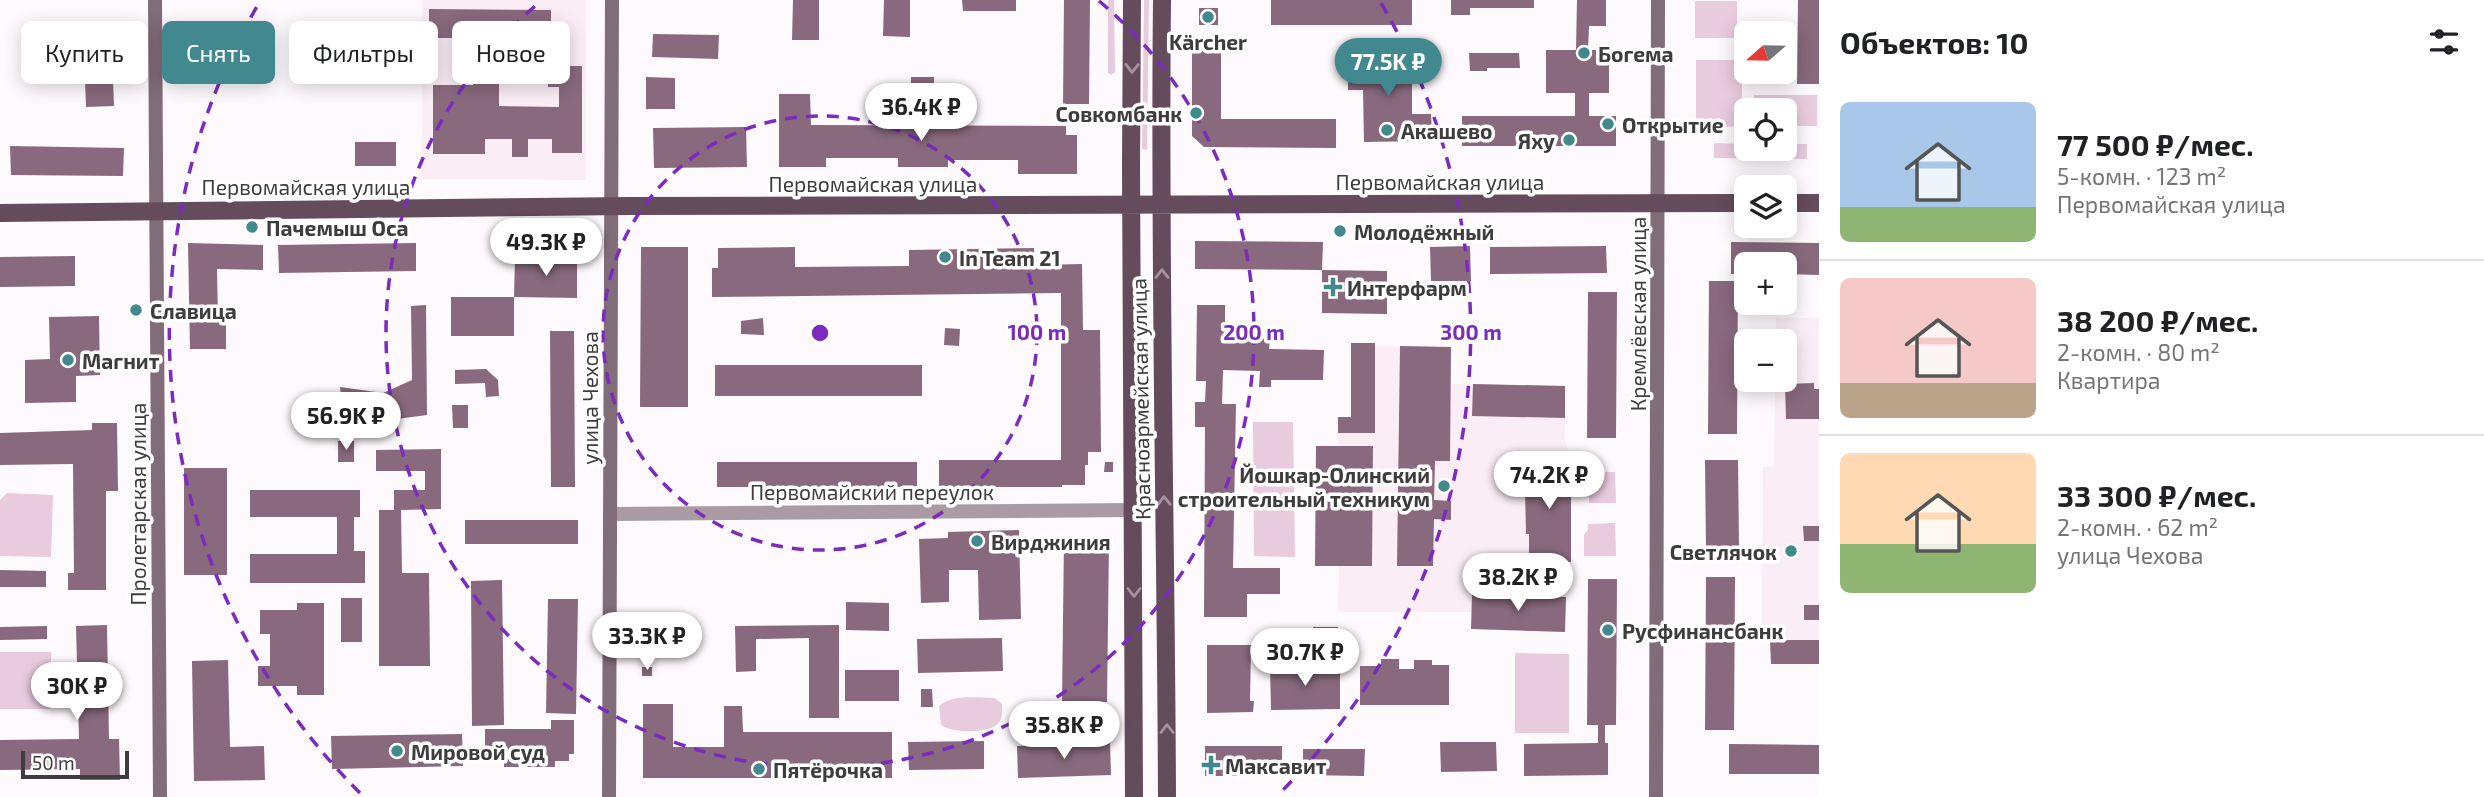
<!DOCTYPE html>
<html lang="ru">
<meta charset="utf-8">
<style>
:root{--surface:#fff;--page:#f6f6f6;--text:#202124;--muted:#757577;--line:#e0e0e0;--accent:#41898e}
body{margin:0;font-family:"Exo 2",sans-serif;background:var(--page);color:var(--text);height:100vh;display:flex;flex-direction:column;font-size:26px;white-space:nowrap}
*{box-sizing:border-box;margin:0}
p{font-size:23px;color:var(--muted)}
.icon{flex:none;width:38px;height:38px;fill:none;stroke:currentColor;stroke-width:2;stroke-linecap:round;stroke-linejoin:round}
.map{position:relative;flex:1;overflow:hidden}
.drawer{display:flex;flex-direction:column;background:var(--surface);width:665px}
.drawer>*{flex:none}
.hud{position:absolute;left:21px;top:21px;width:665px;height:63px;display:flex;gap:14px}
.needle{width:46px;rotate:250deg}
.fabs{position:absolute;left:1734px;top:21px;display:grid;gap:14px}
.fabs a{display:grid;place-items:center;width:63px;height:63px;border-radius:10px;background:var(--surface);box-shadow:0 4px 18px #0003;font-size:35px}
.scale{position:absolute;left:21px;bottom:18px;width:108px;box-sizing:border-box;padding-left:7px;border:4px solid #3e3c3d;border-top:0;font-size:19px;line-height:24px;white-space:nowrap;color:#3e3c3d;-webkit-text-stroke:5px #fff;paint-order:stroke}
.price{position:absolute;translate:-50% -60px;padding:0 16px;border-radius:24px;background:#fff;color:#222;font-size:23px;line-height:46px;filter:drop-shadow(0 2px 4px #0008)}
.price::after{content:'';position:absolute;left:50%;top:42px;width:21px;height:16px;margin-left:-10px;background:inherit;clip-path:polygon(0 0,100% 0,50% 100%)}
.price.current{background:var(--accent);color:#fff}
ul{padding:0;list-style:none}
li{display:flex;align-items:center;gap:21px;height:175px;padding:0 21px}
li+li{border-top:2px solid var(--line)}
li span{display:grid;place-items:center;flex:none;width:196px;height:140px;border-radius:10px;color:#555}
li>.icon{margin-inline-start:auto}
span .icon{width:84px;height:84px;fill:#fffc;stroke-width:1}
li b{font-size:30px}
h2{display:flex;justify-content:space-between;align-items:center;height:84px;padding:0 21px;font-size:30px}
.pill{padding:0 24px;border-radius:10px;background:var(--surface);box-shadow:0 4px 18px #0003;font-size:24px;line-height:63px}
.pill.current{background:var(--accent);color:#fff}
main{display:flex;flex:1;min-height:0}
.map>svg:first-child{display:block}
.built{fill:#faedf5}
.green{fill:#e9cbde}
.building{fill:#88697d}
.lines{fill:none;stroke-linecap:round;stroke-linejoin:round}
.street{stroke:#a99aa3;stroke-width:14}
.secondary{stroke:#816c79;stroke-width:14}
.primary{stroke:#654c5c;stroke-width:18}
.oneway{stroke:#a3949d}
.ring{fill:none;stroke:#7b2cbf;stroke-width:3.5;stroke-dasharray:12 9}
.poi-dot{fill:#41898e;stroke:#fff;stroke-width:2.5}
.labels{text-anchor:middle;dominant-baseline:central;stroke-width:7;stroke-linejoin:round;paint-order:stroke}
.poi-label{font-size:21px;font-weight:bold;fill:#3e3c3d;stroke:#fff;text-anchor:start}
.street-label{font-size:21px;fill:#3e3c3d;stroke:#fff}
.centre{fill:#7b2cbf;stroke:#fff;stroke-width:3.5}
.ring-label{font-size:21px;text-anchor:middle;font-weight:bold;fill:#7b2cbf;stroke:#fff;stroke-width:7;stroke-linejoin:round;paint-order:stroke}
</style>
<main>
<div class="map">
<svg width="1819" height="797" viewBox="0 0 1819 797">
<rect width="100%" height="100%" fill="#fef9fc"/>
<path class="built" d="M422,0H586V180L422,179Z
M1776,318H1819V664H1771L1770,641L1762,636L1763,467L1774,466L1775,380H1785V341H1776Z
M1351,343H1375V346L1451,347V384L1565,386V440L1571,459V562H1551V597L1472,612H1338L1339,566H1315L1316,446H1338V417H1351Z"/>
<path class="green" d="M1108,0H1114L1115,72L1111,75L1108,73Z
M1144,0H1149L1147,150L1142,149Z
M1695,1H1737V38H1695Z
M1696,60H1746V80L1742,84V117L1746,118V127L1696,126Z
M1754,95H1817V126H1785V110H1754Z
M1714,143L1746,144V149H1785V144H1807V159L1714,158Z
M1253,422H1293L1295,557L1254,556Z
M1584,472H1615L1616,503H1589V492H1584Z
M7,493L53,495L51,557L0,556V500Z
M1615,523L1616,556H1584V535L1588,530V524Z
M0,652H51V709H0Z
M1515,653L1569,654V733H1515Z
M995,698L1002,704C1002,709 1003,716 1000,721C992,735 952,733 941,725L939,706C953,694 978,698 995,698Z"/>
<path class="building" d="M793,0H819V40H792Z
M884,0H910V37L883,36Z
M962,0H1016V11H963Z
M1064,0H1090L1089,104H1063Z
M1271,0H1412V25H1271Z
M1451,0H1534V8H1470V15H1451Z
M1577,0H1606V26H1589L1588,50H1609V93H1589V116H1616V146H1462V116H1575V93H1546V50H1576Z
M1798,0H1819V84H1797Z
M1199,8H1218V25H1199Z
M429,9L551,10V39H499V106L559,107V87H548V66H582V153H552V139H528V157H512V139H485V154H433V85H473L474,38H429Z
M111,23L114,106L86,107L83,24Z
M653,34L719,35L718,59L652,57Z
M1192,42H1221V119H1336V148L1204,147L1192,136Z
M1469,53H1519L1520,68H1487V71H1470Z
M1348,55H1412V114H1431L1432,134L1425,141L1364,142L1363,90H1348Z
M646,77L675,78V109H646Z
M911,77H934V95H911Z
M779,94H810L811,125L1066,126V135H1077V174H1018V160H948V167H898V158H826V167H779Z
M746,127L747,167L654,168L653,128Z
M355,142H396V166H355Z
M10,146L124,148L123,176L11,175Z
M1334,228H1347V234H1334Z
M1195,241L1323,242L1322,270L1195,269Z
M1731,242L1819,243V275L1785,274V264H1746V274H1731Z
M188,243L263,245V270L217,269L218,321H226V349H190Z
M416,243V271L279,273L278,245Z
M1470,246L1471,281H1431L1430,247Z
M1606,246L1607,273L1490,274V247Z
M641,247H688V407H640Z
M795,247V267L909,266V250L1034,248L1035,265L1082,264L1083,330H1100L1101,452H1088V465H1085V485H1062V487H939V460H1061V293L712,297V268H718V248Z
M75,256V286L0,287V257Z
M515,257L577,258V298L514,297Z
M1322,270L1387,271V314L1322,313Z
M1709,281H1738L1737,434H1708Z
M1588,292H1617L1616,438H1587Z
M451,297H514V336H451Z
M426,305L427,415L344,426L340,387L383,393L412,380L411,306Z
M1197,305H1225V339H1270L1269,349L1324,350L1323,380H1271V387H1259L1260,371L1223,370L1222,404H1236L1233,568H1280V594H1247V617H1204L1205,427H1195V402H1205L1206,381H1196Z
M99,316L100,375L76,376V402L25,403V360L50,359L49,317Z
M763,318L764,335L741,334V321Z
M945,328L960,329L959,346L944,345Z
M550,331H574L575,487H551Z
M1351,343H1375V433H1338V417H1351Z
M1400,346L1451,347L1450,461H1435L1434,500L1451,501V520L1434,519L1433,566H1397Z
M715,365H922V396H715Z
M486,369L498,380L499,396L486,397L485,383L455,384V370Z
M1814,383V389H1819V419H1786L1785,384Z
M1473,384L1565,386V418L1472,416Z
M452,405H468V428H453Z
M92,423H117L118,491H106V590H68V573H74L73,464L0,465V433L92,430Z
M338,441H354V462H338Z
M1316,446H1373L1372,566H1315Z
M441,449V509L401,510L402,573H429L430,666H379V510H394V490H425V471H376V450Z
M1530,459H1571V562H1529V534H1526L1525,488H1530Z
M1705,460H1738L1739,547L1706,548Z
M717,462H917V487H717Z
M1105,462H1113V472H1104Z
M184,468H227V575H184Z
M250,490H360V517H354V551H365V583H250V554H337V517H250Z
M465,520H578V544H465Z
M1803,526H1819V541H1804Z
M1019,530L1021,619L979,620L978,570H949V602L921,603L919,539L948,538V532Z
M1064,539L1109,540L1107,702L1062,701Z
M0,570L46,571V587H0Z
M1706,577H1735L1734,730H1705Z
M1588,579H1617L1616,725H1605V743H1608V775L1524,776V744L1598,743V725H1587Z
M502,580L504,725L472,726L471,581Z
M1472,594L1566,597L1565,632L1471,629Z
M341,598H362V642H341Z
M548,599H578L576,714L546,713Z
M846,602L889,603V631L846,630Z
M297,603H324V695H297V686H258V666H270V634H260V610H297Z
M1804,605H1819V620H1804Z
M107,625L109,739H119L120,780H80V769L0,770V740L79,739L76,626Z
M839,625V718H809V638L756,639V671L736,672L735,626Z
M47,626V639L0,640V627Z
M1313,627H1338V640L1314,641Z
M1002,638L1003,671L918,673L917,639Z
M1770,640H1819V664H1771Z
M1207,645H1251L1250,701H1254L1253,712L1207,713Z
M1381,659H1399V669H1414V660H1432V665H1449V705H1360V666H1381Z
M228,660L230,747L264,746L265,780L194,781L192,661Z
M1270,666H1340V709L1271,710Z
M642,667H652V676H642Z
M845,670H899V701H845Z
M921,689H932L933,707H921Z
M643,704H673V747H724V706H742L743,732H892V778H643Z
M551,720H574V754H569V761H555V767H504V761H492V756H485V729H551Z
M462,734L463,766L332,769L331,736Z
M984,741V769L909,770L908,742Z
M1440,742H1496L1497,771L1441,772Z
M1110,743L1111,775L1018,778L1017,746Z
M1729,744L1819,745V774H1729Z
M1205,746H1282V776H1205Z
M1303,749H1365L1364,776L1303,775Z"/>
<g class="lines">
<path class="street" d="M610,514L1134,510"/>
<path class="secondary" d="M155,0L160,797
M609,797L612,0
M1656,797L1658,0"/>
<path class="primary" d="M1132,0L1131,165L1134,797
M1162,0C1159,266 1166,531 1167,797
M1785,203H1819
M0,213L630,206L1746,203"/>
</g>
<defs><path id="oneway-chevron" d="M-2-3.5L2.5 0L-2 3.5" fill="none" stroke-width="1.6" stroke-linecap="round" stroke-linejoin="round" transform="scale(1.75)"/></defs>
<g class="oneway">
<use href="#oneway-chevron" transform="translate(1132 68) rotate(91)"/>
<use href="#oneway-chevron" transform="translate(1162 274) rotate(-90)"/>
<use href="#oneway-chevron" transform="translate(1164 501) rotate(-91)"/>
<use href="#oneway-chevron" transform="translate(1134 592) rotate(90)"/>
<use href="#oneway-chevron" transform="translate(1167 729) rotate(-90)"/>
</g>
<g class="ring">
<circle cx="820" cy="333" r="217"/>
<path d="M1099 1A434 434 0 1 1 541 1"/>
<path d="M360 793A651 651 0 0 1 259 3M1381 3A651 651 0 0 1 1280 793"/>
</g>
<g class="poi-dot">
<circle cx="1208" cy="17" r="7"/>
<circle cx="1584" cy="53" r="7"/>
<circle cx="1196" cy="113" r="7"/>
<circle cx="1608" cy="124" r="7"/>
<circle cx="1387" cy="130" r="7"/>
<circle cx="1569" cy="140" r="7"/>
<circle cx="252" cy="227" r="7"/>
<circle cx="1340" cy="231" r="7"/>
<circle cx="945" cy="257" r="7"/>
<path d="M1329.5 276.5h7v7h7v7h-7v7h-7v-7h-7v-7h7z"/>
<circle cx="136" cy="310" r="7"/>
<circle cx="68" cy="360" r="7"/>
<circle cx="1444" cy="486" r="7"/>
<circle cx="977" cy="541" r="7"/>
<circle cx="1791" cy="551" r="7"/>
<circle cx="1608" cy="630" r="7"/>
<circle cx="397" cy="751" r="7"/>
<path d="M1207.5 754.5h7v7h7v7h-7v7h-7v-7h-7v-7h7z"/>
<circle cx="759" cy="769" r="7"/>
</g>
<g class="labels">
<g class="poi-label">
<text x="1208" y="41" text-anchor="middle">Kärcher</text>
<text x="1598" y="53">Богема</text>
<text x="1182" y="113" text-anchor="end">Совкомбанк</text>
<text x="1622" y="124">Открытие</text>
<text x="1401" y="130">Акашево</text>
<text x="1555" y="140" text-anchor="end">Яху</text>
<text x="266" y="227">Пачемыш Оса</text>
<text x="1354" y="231">Молодёжный</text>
<text x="959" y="257">In Team 21</text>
<text x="1347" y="287">Интерфарм</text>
<text x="150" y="310">Славица</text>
<text x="82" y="360">Магнит</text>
<text x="1430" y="474" text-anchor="end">Йошкар-Олинский<tspan x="1430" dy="24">строительный техникум</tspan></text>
<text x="991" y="541">Вирджиния</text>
<text x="1777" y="551" text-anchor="end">Светлячок</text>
<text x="1622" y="630">Русфинансбанк</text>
<text x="411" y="751">Мировой суд</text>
<text x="1225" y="765">Максавит</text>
<text x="773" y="769">Пятёрочка</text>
</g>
<g class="street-label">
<text x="1440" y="181">Первомайская улица</text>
<text x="873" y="183">Первомайская улица</text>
<text x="306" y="186">Первомайская улица</text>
<text transform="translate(1637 314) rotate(-90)">Кремлёвская улица</text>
<text transform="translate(589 398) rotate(-90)">улица Чехова</text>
<text transform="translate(1140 399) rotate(-91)">Красноармейская улица</text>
<text x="872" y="491">Первомайский переулок</text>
<text transform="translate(137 504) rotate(-90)">Пролетарская улица</text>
</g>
</g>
<circle cx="820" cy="333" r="10" class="centre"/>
<g class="ring-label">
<text x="1037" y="340">100 m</text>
<text x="1254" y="340">200 m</text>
<text x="1471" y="340">300 m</text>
</g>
</svg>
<div class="fabs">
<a><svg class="needle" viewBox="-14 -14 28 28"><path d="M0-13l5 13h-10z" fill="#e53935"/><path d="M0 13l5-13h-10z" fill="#757577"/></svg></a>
<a><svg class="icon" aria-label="locate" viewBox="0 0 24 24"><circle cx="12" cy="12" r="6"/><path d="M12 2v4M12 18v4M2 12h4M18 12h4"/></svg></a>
<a><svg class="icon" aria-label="layers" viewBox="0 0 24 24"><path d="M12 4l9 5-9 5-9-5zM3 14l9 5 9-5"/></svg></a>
<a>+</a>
<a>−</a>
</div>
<div class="scale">50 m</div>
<b class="price current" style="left:1388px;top:98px">77.5K ₽</b>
<b class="price" style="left:921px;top:143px">36.4K ₽</b>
<b class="price" style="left:546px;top:278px">49.3K ₽</b>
<b class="price" style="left:346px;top:452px">56.9K ₽</b>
<b class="price" style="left:1549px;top:511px">74.2K ₽</b>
<b class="price" style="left:1518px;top:613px">38.2K ₽</b>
<b class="price" style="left:647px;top:672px">33.3K ₽</b>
<b class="price" style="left:1305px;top:688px">30.7K ₽</b>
<b class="price" style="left:77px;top:722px">30K ₽</b>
<b class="price" style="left:1064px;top:761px">35.8K ₽</b>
<div class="hud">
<a class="pill">Купить</a>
<a class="pill current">Снять</a>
<a class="pill">Фильтры</a>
<a class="pill">Новое</a>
</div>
</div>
<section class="drawer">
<h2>Объектов: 10<svg class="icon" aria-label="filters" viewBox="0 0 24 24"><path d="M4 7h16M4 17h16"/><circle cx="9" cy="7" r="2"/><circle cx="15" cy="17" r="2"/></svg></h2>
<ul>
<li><span style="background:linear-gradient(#a9c7e8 75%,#8fb573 0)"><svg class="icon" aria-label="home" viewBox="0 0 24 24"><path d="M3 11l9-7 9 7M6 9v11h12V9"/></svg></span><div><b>77 500 ₽/мес.</b><p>5-комн. · 123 m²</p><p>Первомайская улица</p></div></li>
<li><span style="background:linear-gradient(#f6c9c9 75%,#b9a48a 0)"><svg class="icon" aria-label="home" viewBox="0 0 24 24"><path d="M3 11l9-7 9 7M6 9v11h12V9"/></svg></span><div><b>38 200 ₽/мес.</b><p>2-комн. · 80 m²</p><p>Квартира</p></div></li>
<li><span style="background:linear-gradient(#ffd9b3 65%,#8fb573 0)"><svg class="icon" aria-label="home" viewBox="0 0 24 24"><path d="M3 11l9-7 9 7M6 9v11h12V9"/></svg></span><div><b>33 300 ₽/мес.</b><p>2-комн. · 62 m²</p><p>улица Чехова</p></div></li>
</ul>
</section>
</main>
